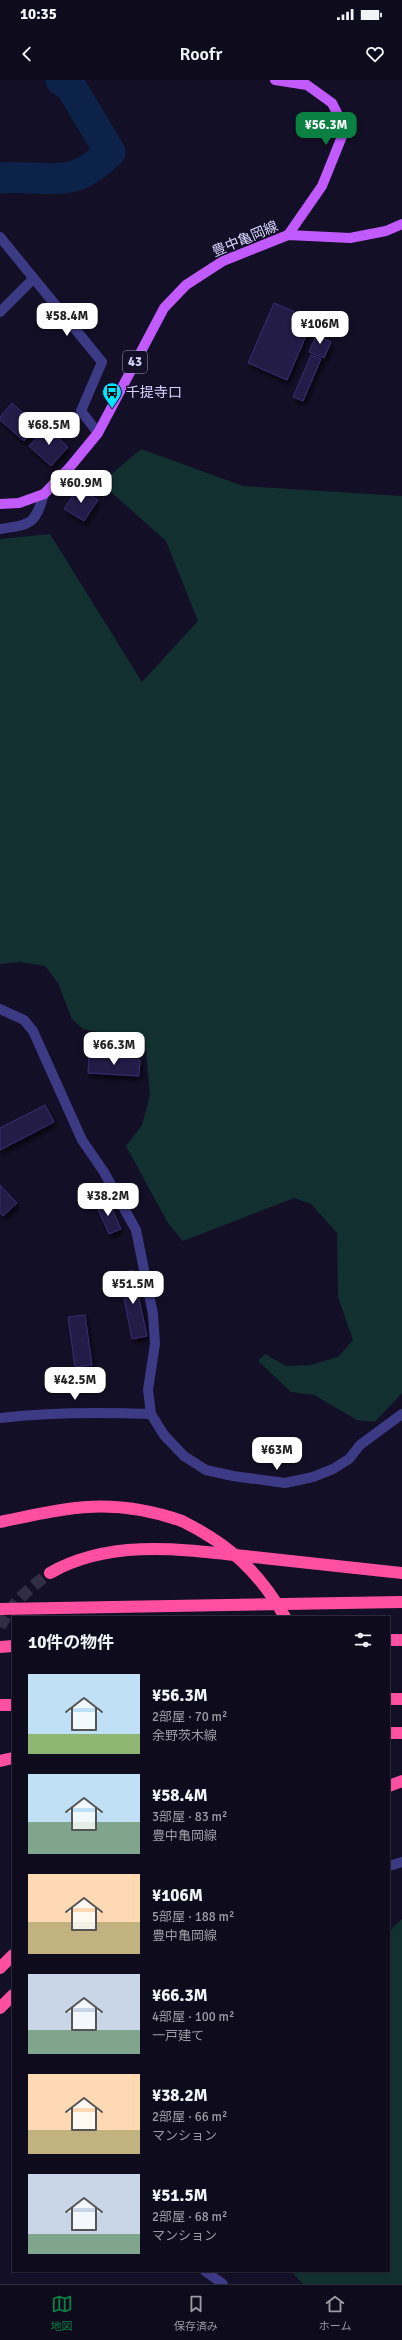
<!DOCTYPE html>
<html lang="ja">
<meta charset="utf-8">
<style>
:root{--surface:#0e0b1c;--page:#1c1929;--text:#f1f3f6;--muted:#9b9ba3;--line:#2e2b3b;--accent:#0b8043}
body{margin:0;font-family:Signika,"Noto Sans JP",sans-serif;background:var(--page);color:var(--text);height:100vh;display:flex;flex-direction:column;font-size:15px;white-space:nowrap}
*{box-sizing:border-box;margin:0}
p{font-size:13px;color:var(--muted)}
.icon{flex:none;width:22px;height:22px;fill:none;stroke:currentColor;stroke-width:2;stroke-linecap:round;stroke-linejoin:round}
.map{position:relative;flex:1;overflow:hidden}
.drawer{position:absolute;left:12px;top:1536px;width:378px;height:656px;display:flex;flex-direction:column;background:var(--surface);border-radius:0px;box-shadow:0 1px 3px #0004,0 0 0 1px var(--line)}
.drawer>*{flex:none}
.price{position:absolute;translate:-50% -34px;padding:0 9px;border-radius:8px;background:#fff;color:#222;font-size:13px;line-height:26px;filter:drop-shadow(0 1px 2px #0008)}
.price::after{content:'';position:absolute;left:50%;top:24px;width:12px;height:9px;margin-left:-6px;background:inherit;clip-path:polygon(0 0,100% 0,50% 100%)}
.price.on{background:var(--accent);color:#fff}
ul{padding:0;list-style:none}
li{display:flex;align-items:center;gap:12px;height:100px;padding:0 16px}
li span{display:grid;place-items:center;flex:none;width:112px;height:80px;border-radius:0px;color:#555}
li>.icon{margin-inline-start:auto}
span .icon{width:48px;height:48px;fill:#fffc;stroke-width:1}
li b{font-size:17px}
h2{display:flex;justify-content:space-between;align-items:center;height:48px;padding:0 16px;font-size:17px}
.status{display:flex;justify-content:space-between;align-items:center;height:28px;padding:0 20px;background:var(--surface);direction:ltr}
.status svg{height:11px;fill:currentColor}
header{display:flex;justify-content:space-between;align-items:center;height:52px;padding:0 16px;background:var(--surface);font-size:18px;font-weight:600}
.menu{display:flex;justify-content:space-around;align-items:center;height:56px;border-top:1px solid var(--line);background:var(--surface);font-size:11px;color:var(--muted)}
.menu a{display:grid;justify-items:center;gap:2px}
.menu .on{color:var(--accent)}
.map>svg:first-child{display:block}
.green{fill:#12302f}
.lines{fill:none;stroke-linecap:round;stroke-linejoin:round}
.river{stroke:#0c2248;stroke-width:31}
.building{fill:#241b47;stroke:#3b2d73;filter:url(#shadow)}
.highway-tunnel{stroke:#312d47;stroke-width:12;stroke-dasharray:12 6;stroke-linecap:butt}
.minor{stroke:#3d3a85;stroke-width:10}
.major{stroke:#c25bff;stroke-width:10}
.highway{stroke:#ff4fa3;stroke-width:12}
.highway-bridge{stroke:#ff4fa3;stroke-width:12}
.labels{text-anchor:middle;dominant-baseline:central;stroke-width:3;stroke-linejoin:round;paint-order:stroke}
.shield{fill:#130f26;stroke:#9e99be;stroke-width:1}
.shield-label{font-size:13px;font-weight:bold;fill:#d9d4ff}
.street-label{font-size:14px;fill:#d9d4ff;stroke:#130f26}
.poi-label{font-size:14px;fill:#d9d4ff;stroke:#130f26;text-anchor:start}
</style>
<div class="status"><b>10:35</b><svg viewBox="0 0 49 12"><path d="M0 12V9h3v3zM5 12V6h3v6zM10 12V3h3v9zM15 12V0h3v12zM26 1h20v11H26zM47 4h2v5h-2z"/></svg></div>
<header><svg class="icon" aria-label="back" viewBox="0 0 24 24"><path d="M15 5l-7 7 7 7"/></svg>Roofr<svg class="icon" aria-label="heart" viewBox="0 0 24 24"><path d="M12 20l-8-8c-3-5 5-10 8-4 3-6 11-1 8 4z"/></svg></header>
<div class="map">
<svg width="402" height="2204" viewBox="0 0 402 2204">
<defs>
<filter id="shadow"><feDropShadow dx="2.5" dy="4.5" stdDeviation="2" flood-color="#0009"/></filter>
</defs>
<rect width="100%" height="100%" fill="#130f26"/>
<path class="green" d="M141,369L243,406L402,416V1313L375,1342L357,1340L314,1315L291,1312L258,1281L265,1274L286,1286L310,1285L338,1277L353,1260L338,1217L337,1153L311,1124L294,1118L183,1161L168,1143L126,1066L142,1045L150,1015L145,962L83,949L72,939L58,903L45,886L20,882L0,884V459L50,454L142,602L198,541L166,461L101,403Z
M402,1839V2204H303L291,2191H389V1851Z"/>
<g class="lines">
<path class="river" d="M0,98C25,95 54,103 77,95C89,91 102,80 110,72L71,7L61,0"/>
</g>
<path class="building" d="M274,223L313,240L287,300L248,283Z
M320,247L325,249L321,258L331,262L324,278L309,272Z
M311,275L321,279L303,321L293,317Z
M12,323L38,346L24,361L0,340V337Z
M47,347L68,367L51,386L29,366Z
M78,408L98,420L84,441L64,429Z
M89,976L140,980L139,996L88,993Z
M45,1025L54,1042L0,1070V1048Z
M0,1105L17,1123L3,1136L0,1133Z
M108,1120L121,1149L109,1154L96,1125Z
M133,1190L147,1256L132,1259L119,1193Z
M85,1235L92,1285L75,1287L68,1237Z"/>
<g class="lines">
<path class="highway-tunnel" d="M0,1547C11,1524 29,1508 50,1493"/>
<path class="minor" d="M0,157L102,282L81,331L98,353
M0,232L33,199
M0,449C30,445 35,445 44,414
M0,929L24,940L33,951L82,1060L104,1092L136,1150L153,1234L155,1264L148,1310L151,1334L164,1355L184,1376L206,1390L233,1396L285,1403L313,1397L333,1389L349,1379L360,1365L402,1334
M0,1338C51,1332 100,1332 151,1334
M389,1786L402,1782
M205,2191L223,2204"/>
<path class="major" d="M275,0L307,5L332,23L345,49L322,106L288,155
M0,424L19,423L44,414L70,387L98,353L164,228L186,205L223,181L288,155L350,158L386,151L402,144"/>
<path class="highway" d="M0,1442C70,1427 112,1417 182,1441
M50,1493C114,1456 193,1471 263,1478C310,1483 356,1488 402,1493
M0,1529L402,1522
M389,1560H402
M0,1567L13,1566
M389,1619H402
M0,1625H13
M389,1653H402
M0,1681L13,1678
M389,1706L402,1701
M0,1888L13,1875
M0,1928L13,1915"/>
<path class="highway-bridge" d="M182,1441C230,1465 258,1491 285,1537"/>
</g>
<defs>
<symbol id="bus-pin" viewBox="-11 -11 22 30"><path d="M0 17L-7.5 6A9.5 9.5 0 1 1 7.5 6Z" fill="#00e5ff" stroke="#130f26"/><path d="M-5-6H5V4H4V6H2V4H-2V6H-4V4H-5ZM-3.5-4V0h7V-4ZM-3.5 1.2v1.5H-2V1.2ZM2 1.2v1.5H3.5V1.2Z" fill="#111"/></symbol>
</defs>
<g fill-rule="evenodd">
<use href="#bus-pin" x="101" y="301" width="22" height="30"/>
</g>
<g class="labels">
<rect class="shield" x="123" y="271" width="24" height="22" rx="3"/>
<g class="shield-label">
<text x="135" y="282">43</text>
</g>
<g class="street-label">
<text transform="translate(245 159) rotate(-23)">豊中亀岡線</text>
</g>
<g class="poi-label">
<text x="126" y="312">千提寺口</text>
</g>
</g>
</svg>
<b class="price on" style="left:326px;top:66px">¥56.3M</b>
<b class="price" style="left:67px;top:257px">¥58.4M</b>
<b class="price" style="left:320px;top:265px">¥106M</b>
<b class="price" style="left:49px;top:366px">¥68.5M</b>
<b class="price" style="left:81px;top:424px">¥60.9M</b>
<b class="price" style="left:114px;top:986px">¥66.3M</b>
<b class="price" style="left:108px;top:1137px">¥38.2M</b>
<b class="price" style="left:133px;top:1225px">¥51.5M</b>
<b class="price" style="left:75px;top:1321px">¥42.5M</b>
<b class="price" style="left:277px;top:1391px">¥63M</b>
<section class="drawer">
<h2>10件の物件<svg class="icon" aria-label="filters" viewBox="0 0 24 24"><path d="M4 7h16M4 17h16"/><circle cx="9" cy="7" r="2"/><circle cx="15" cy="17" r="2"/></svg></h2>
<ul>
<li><span style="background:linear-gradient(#bfe0f5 75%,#8fb573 0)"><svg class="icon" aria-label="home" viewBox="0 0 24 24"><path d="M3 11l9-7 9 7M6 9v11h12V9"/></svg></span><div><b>¥56.3M</b><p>2部屋 · 70 m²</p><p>余野茨木線</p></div></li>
<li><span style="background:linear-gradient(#bfe0f5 60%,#7fa58c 0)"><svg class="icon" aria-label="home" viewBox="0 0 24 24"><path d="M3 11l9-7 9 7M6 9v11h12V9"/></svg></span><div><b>¥58.4M</b><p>3部屋 · 83 m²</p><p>豊中亀岡線</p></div></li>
<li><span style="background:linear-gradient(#ffd9b3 60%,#c2b280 0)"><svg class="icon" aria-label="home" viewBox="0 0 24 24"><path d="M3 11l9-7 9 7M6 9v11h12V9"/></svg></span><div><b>¥106M</b><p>5部屋 · 188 m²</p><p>豊中亀岡線</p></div></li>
<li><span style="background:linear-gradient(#c9d6e8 70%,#7fa58c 0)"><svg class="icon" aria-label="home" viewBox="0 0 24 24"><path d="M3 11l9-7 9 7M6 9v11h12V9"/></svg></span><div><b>¥66.3M</b><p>4部屋 · 100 m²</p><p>一戸建て</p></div></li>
<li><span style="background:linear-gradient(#ffd9b3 70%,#c2b280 0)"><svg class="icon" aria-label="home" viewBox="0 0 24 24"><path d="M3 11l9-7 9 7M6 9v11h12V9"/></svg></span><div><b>¥38.2M</b><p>2部屋 · 66 m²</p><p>マンション</p></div></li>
<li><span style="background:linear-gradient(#c9d6e8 75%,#7fa58c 0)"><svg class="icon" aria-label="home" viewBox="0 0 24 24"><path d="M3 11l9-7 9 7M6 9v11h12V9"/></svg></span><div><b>¥51.5M</b><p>2部屋 · 68 m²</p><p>マンション</p></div></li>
</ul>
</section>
</div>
<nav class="menu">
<a class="on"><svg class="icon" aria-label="map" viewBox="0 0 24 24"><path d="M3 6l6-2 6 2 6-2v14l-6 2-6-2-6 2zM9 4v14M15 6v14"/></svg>地図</a>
<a><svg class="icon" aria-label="saved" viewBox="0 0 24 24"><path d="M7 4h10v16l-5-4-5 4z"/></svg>保存済み</a>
<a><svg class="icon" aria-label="home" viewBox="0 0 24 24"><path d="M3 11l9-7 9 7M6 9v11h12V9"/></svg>ホーム</a>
</nav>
